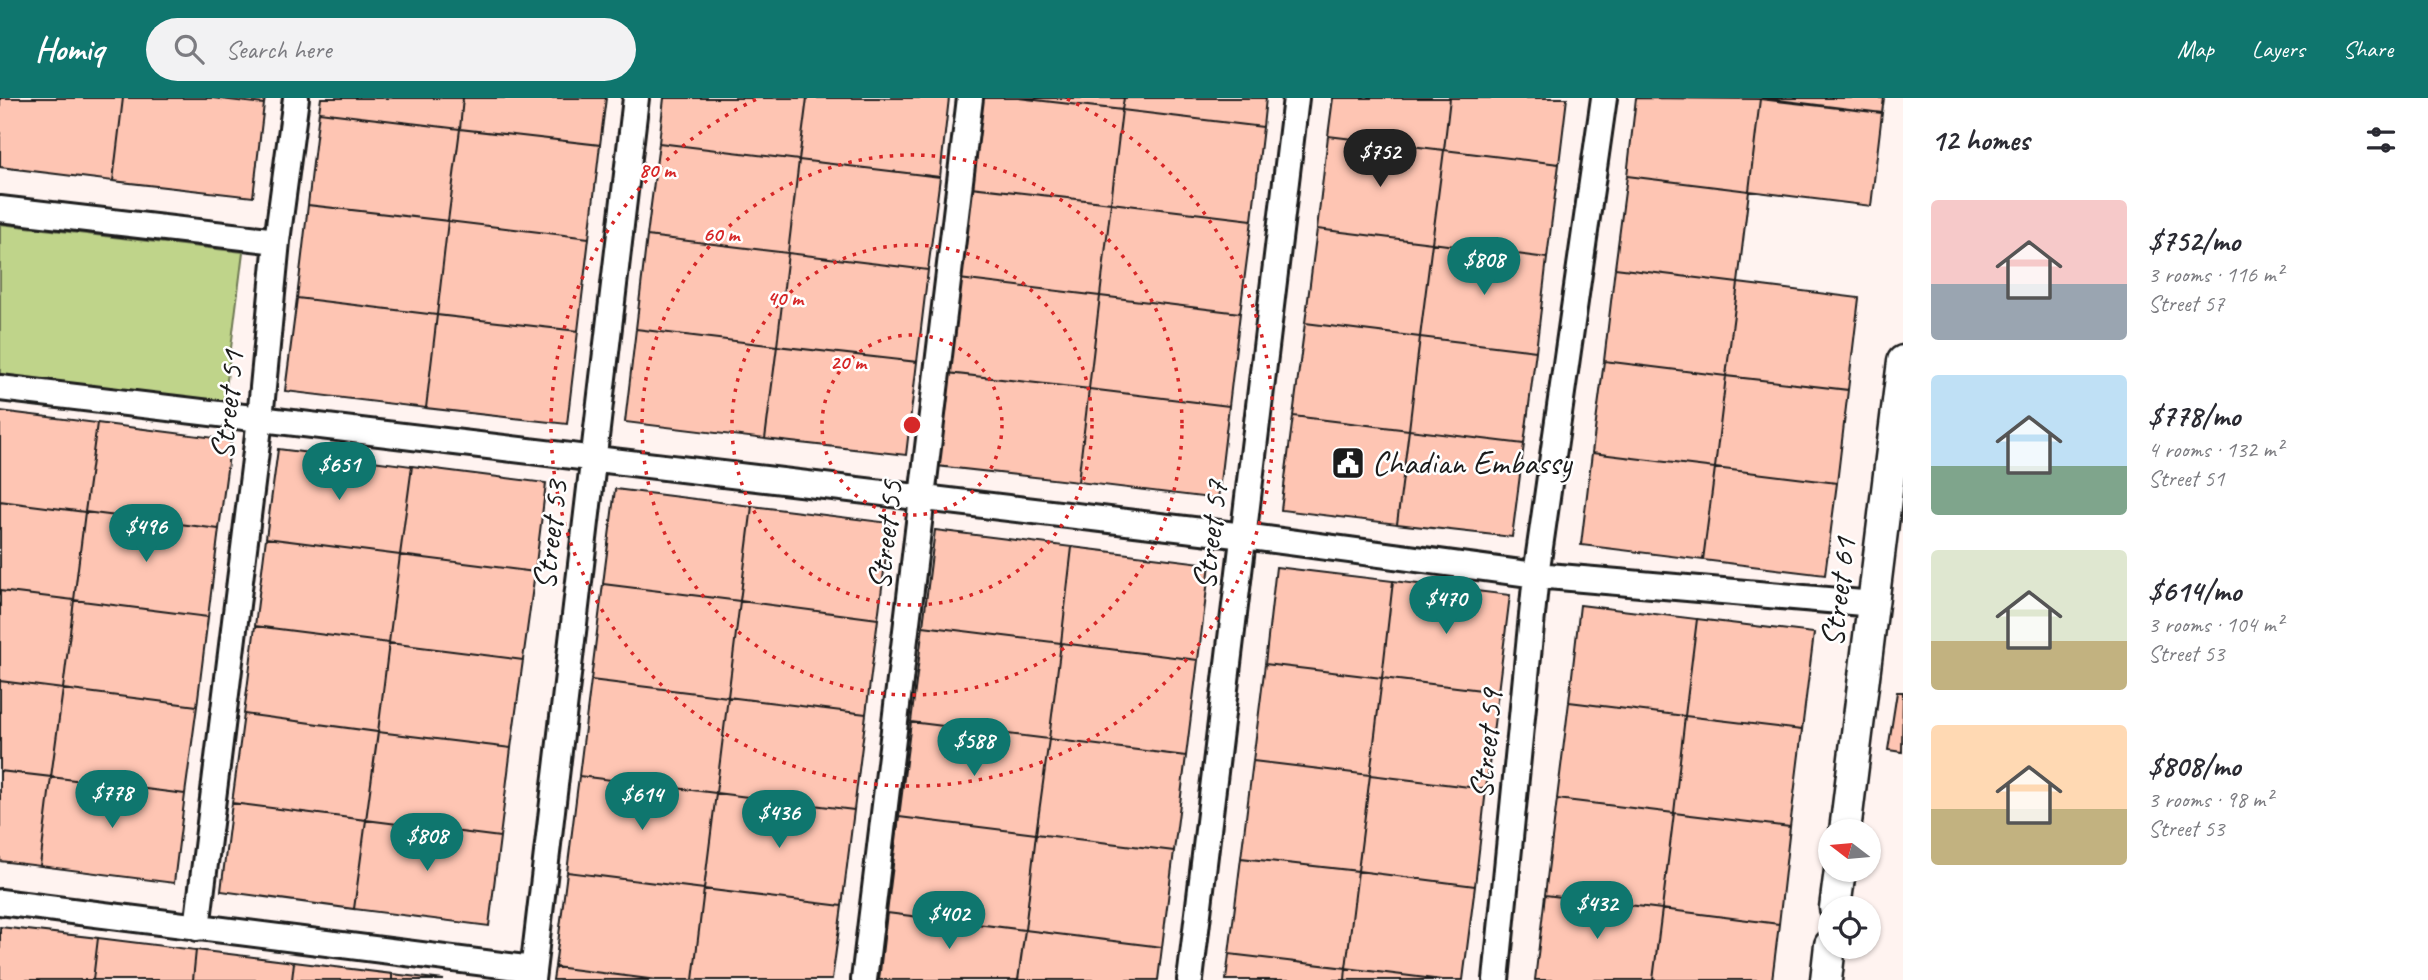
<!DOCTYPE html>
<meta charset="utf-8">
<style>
:root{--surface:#fff;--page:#f2f2f3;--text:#2b2b33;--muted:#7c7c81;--accent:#0f766e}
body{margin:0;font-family:Caveat,sans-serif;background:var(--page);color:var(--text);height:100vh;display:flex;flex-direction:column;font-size:26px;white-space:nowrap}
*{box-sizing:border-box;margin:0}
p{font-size:23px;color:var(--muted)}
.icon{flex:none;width:38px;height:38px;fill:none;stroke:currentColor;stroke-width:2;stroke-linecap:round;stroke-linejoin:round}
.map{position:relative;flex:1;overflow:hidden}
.side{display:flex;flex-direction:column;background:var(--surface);width:525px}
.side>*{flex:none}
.needle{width:46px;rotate:286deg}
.tools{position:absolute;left:1818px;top:721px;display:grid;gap:14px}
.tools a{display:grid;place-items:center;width:63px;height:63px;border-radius:50%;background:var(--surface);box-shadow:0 2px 5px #0004;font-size:35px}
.price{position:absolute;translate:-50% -60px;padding:0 16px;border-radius:24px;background:var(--accent);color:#fff;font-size:23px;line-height:46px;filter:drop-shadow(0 2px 4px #0008)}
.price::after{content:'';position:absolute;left:50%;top:42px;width:21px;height:16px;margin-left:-10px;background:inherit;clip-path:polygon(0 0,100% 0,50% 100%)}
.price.current{background:#222;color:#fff}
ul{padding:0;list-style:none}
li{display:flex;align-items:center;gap:21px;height:175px;padding:0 28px}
li span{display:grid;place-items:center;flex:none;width:196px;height:140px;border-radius:7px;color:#555}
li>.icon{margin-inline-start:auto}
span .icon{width:84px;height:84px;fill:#fffc;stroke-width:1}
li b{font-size:30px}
h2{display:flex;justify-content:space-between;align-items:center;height:84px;padding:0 28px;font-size:30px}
header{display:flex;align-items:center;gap:42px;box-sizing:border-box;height:98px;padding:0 35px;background:var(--accent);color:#fff}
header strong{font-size:33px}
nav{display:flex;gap:38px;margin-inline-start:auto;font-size:24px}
.search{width:490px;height:63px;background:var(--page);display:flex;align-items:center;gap:18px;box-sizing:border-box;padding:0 24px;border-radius:38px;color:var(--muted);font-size:26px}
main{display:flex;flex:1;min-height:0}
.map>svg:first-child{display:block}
.green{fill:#bfd48a;stroke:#6e7853;stroke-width:2}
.building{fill:#fec5b3;stroke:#1c1c1c;stroke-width:2}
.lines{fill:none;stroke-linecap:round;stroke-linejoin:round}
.minor-casing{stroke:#1c1c1c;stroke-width:30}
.tertiary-casing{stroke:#1c1c1c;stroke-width:35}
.minor{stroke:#fff;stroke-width:24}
.tertiary{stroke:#fff;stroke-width:30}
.ring{fill:none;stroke:#d62828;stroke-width:3.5;stroke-dasharray:3.5 7}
.labels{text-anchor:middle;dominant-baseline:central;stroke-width:5;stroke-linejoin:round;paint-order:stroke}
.street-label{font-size:33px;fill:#1c1c1c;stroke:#fff}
.poi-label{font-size:33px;fill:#1c1c1c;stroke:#fff;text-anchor:start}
.centre{fill:#d62828;stroke:#fff;stroke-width:3.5}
.ring-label{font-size:21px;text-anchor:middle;font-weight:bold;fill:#d62828;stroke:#fff;stroke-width:5;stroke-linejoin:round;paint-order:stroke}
</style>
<header>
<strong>Homiq</strong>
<div class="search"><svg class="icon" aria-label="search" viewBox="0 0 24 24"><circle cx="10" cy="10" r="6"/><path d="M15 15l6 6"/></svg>Search here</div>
<nav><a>Map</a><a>Layers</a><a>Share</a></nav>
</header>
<main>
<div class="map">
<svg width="1903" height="882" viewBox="0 0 1903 882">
<rect width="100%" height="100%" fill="#fff3f0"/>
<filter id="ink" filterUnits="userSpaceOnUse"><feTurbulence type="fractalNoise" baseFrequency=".0143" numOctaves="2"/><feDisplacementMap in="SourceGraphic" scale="14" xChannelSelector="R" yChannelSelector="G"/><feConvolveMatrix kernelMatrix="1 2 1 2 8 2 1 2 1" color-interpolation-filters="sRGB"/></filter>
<g filter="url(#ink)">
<path class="green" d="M0,126L243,154L224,306L0,278Z"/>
<path class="building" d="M0,0H123L113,83L0,69Z
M123,0H212L264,6L253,99L113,83Z
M212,0H265L264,6Z
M321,0H463L460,31L319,14Z
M463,0H606L600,47L460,31Z
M664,0H807L799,62L659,45Z
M807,0H949L940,79L799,62Z
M981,0H1018L1122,12L1111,105L971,89Z
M1018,0H1124L1122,12Z
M1124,0H1266L1263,29L1122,12Z
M1333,0H1450L1444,52L1328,38Z
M1450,0H1567L1559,66L1444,52Z
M1636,0L1760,1L1749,93L1627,78Z
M1761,0H1884L1882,15Z
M1760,1L1882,15L1871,108L1749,93Z
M1122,12L1263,29L1252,122L1111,105Z
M319,14L460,31L448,123L308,107Z
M460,31L600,47L589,140L448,123Z
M1328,38L1444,52L1432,145L1317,131Z
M659,45L799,62L788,155L647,138Z
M1444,52L1559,66L1547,160L1432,145Z
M799,62L940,79L928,172L788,155Z
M1627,78L1749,93L1738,185L1615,170Z
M971,89L1111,105L1100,198L959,181Z
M1111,105L1252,122L1240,215L1100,198Z
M308,107L448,123L437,217L297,200Z
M448,123L589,140L578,233L437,217Z
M1317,131L1432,145L1420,239L1305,225Z
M647,138L788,155L777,248L636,231Z
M1432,145L1547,160L1536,253L1420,239Z
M788,155L928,172L917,264L777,248Z
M1615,170L1738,185L1726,278L1604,263Z
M959,181L1100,198L1089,291L948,275Z
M1738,185L1859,200L1848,292L1726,278Z
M1100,198L1240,215L1229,308L1089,291Z
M297,200L437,217L426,310L285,293Z
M437,217L578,233L567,326L426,310Z
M1305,225L1420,239L1409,332L1293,318Z
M636,231L777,248L765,341L625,324Z
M1420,239L1536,253L1524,346L1409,332Z
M777,248L917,264L906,357L765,341Z
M1604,263L1726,278L1715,370L1592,355Z
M948,275L1089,291L1078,384L937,368Z
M1726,278L1848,292L1837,385L1715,370Z
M1089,291L1229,308L1218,401L1078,384Z
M0,313L97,325L85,414L0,403Z
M1293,318L1409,332L1397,426L1281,412Z
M97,325L231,342L219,431L85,414Z
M1409,332L1524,346L1512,439L1397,426Z
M278,351L412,368L400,457L266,440Z
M1592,355L1715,370L1703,462L1581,447Z
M412,368L546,385L535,474L400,457Z
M1715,370L1837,385L1825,477L1703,462Z
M615,391L752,408L740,503L603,486Z
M0,403L85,414L74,502L0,493Z
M752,408L890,425L878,521L740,503Z
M85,414L219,431L208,519L74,502Z
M935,432L1072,449L1061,545L923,528Z
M266,440L400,457L389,545L255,528Z
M1072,449L1210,466L1198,562L1061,545Z
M400,457L535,474L523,562L389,545Z
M1276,469L1393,483L1382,580L1265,566Z
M1393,483L1510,497L1498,594L1382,580Z
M603,486L740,503L728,599L591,582Z
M0,493L74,502L63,591L0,583Z
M74,502L208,519L197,608L63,591Z
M740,503L878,521L866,616L728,599Z
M1580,507L1697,521L1685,618L1569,604Z
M1697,521L1814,535L1802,632L1685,618Z
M255,528L389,545L378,634L244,616Z
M923,528L1061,545L1049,641L911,624Z
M389,545L523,562L511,650L378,634Z
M1061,545L1198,562L1186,658L1049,641Z
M1265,566L1382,580L1370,677L1253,663Z
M1382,580L1498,594L1486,691L1370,677Z
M591,582L728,599L716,695L579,678Z
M0,583L63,591L51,679L0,673Z
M63,591L197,608L185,696L51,679Z
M1897,594H1903L1902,654L1888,652Z
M728,599L866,616L854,712L716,695Z
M1569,604L1685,618L1674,715L1557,701Z
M244,616L378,634L366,722L232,705Z
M1685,618L1802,632L1790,729L1674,715Z
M911,624L1049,641L1036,736L899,719Z
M378,634L511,650L500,739L366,722Z
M1049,641L1186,658L1174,753L1036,736Z
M1253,663L1370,677L1358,773L1241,760Z
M0,673L51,679L40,768L0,763Z
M1370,677L1486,691L1475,788L1358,773Z
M579,678L716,695L704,791L567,774Z
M51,679L185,696L174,785L40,768Z
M716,695L854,712L842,808L704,791Z
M1557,701L1674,715L1662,811L1545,797Z
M232,705L366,722L354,811L221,793Z
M1674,715L1790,729L1779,826L1662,811Z
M899,719L1036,736L1025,832L887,815Z
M366,722L500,739L489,828L354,811Z
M1036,736L1174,753L1162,849L1025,832Z
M1241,760L1358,773L1346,870L1229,856Z
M1358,773L1475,788L1463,882H1442L1346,870Z
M567,774L704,791L693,882H657L555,869Z
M704,791L842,808L832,882H693Z
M1545,797L1662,811L1653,882H1535Z
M1662,811L1779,826L1772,882H1653Z
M887,815L1025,832L1018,882H879Z
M0,829L98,840L93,882H0Z
M1025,832L1162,849L1158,882H1018Z
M98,840L196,852L193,882H93Z
M196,852L294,864L292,882H193Z
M1229,856L1346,870L1345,882H1226Z
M294,864L392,876V882H292Z
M555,869L657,882H553Z
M1346,870L1442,882H1345Z
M392,876L444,882H392Z"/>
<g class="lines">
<defs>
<path id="minor" d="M0,111L277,143
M0,290L1244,438L1536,477L1874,506
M0,804L533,871
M197,830L260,321L277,143L296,0
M532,882L636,0
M864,882L970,0
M1190,882L1296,0
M1496,882L1536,477L1604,0"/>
<path id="tertiary" d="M1845,733L1903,263
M1835,810L1840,772
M1826,882L1830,847"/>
</defs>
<use href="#minor" class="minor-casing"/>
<use href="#tertiary" class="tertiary-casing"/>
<use href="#minor" class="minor"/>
<use href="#tertiary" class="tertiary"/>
</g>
</g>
<g class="ring">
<circle cx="912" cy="327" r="90"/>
<circle cx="912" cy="327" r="180"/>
<circle cx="912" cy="327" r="270"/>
<path d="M1067 1A361 361 0 1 1 757 1"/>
</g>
<defs>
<symbol id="civic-square" viewBox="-11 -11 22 22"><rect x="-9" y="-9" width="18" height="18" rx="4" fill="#1c1c1c" stroke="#fff"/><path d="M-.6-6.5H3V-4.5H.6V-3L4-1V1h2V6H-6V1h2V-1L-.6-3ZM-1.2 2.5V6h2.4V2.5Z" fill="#fff"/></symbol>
</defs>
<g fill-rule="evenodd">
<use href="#civic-square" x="1329" y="346" width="38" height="38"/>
</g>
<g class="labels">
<g class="street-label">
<text transform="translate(227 307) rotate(-84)">Street 51</text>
<text transform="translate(550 437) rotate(-83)">Street 53</text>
<text transform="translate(885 437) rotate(-83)">Street 55</text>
<text transform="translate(1210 437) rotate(-83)">Street 57</text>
<text transform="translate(1838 494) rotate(-83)">Street 61</text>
<text transform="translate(1486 646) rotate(-84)">Street 59</text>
</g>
<g class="poi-label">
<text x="1372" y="365">Chadian Embassy</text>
</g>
</g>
<circle cx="912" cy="327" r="10" class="centre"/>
<g class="ring-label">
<text x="657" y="79">80 m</text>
<text x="721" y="143">60 m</text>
<text x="785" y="207">40 m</text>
<text x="848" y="271">20 m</text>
</g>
</svg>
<div class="tools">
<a><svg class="needle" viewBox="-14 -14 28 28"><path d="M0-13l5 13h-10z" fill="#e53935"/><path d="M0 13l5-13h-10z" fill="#7c7c81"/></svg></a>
<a><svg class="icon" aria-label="locate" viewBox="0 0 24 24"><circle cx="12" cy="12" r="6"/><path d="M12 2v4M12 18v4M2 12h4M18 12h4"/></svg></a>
</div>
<b class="price current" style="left:1380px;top:91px">$752</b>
<b class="price" style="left:1484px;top:199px">$808</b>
<b class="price" style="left:339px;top:404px">$651</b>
<b class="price" style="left:146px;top:466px">$496</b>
<b class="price" style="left:1446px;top:538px">$470</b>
<b class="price" style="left:974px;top:680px">$588</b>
<b class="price" style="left:112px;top:732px">$778</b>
<b class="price" style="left:642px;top:734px">$614</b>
<b class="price" style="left:779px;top:752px">$436</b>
<b class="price" style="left:427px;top:775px">$808</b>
<b class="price" style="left:1597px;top:843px">$432</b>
<b class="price" style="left:949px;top:853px">$402</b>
</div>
<section class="side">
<h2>12 homes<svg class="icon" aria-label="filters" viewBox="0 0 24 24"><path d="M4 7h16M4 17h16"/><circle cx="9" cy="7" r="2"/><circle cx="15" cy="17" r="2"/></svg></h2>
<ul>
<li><span style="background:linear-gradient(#f6c9c9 60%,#9aa5b1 0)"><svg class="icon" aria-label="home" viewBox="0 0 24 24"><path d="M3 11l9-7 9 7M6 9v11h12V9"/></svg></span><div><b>$752/mo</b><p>3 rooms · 116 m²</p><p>Street 57</p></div></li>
<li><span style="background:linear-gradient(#bfe0f5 65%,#7fa58c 0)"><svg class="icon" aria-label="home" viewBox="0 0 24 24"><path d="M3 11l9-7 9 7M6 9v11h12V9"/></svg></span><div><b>$778/mo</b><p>4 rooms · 132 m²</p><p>Street 51</p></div></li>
<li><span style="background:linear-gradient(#dfe7d0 65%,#c2b280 0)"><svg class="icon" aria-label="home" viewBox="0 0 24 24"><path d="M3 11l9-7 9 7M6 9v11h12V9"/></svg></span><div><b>$614/mo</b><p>3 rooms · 104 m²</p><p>Street 53</p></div></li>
<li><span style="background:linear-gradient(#ffd9b3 60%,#c2b280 0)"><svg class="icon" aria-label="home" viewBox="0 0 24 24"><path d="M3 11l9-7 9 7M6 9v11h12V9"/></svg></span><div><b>$808/mo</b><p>3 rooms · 98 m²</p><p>Street 53</p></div></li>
</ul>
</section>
</main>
